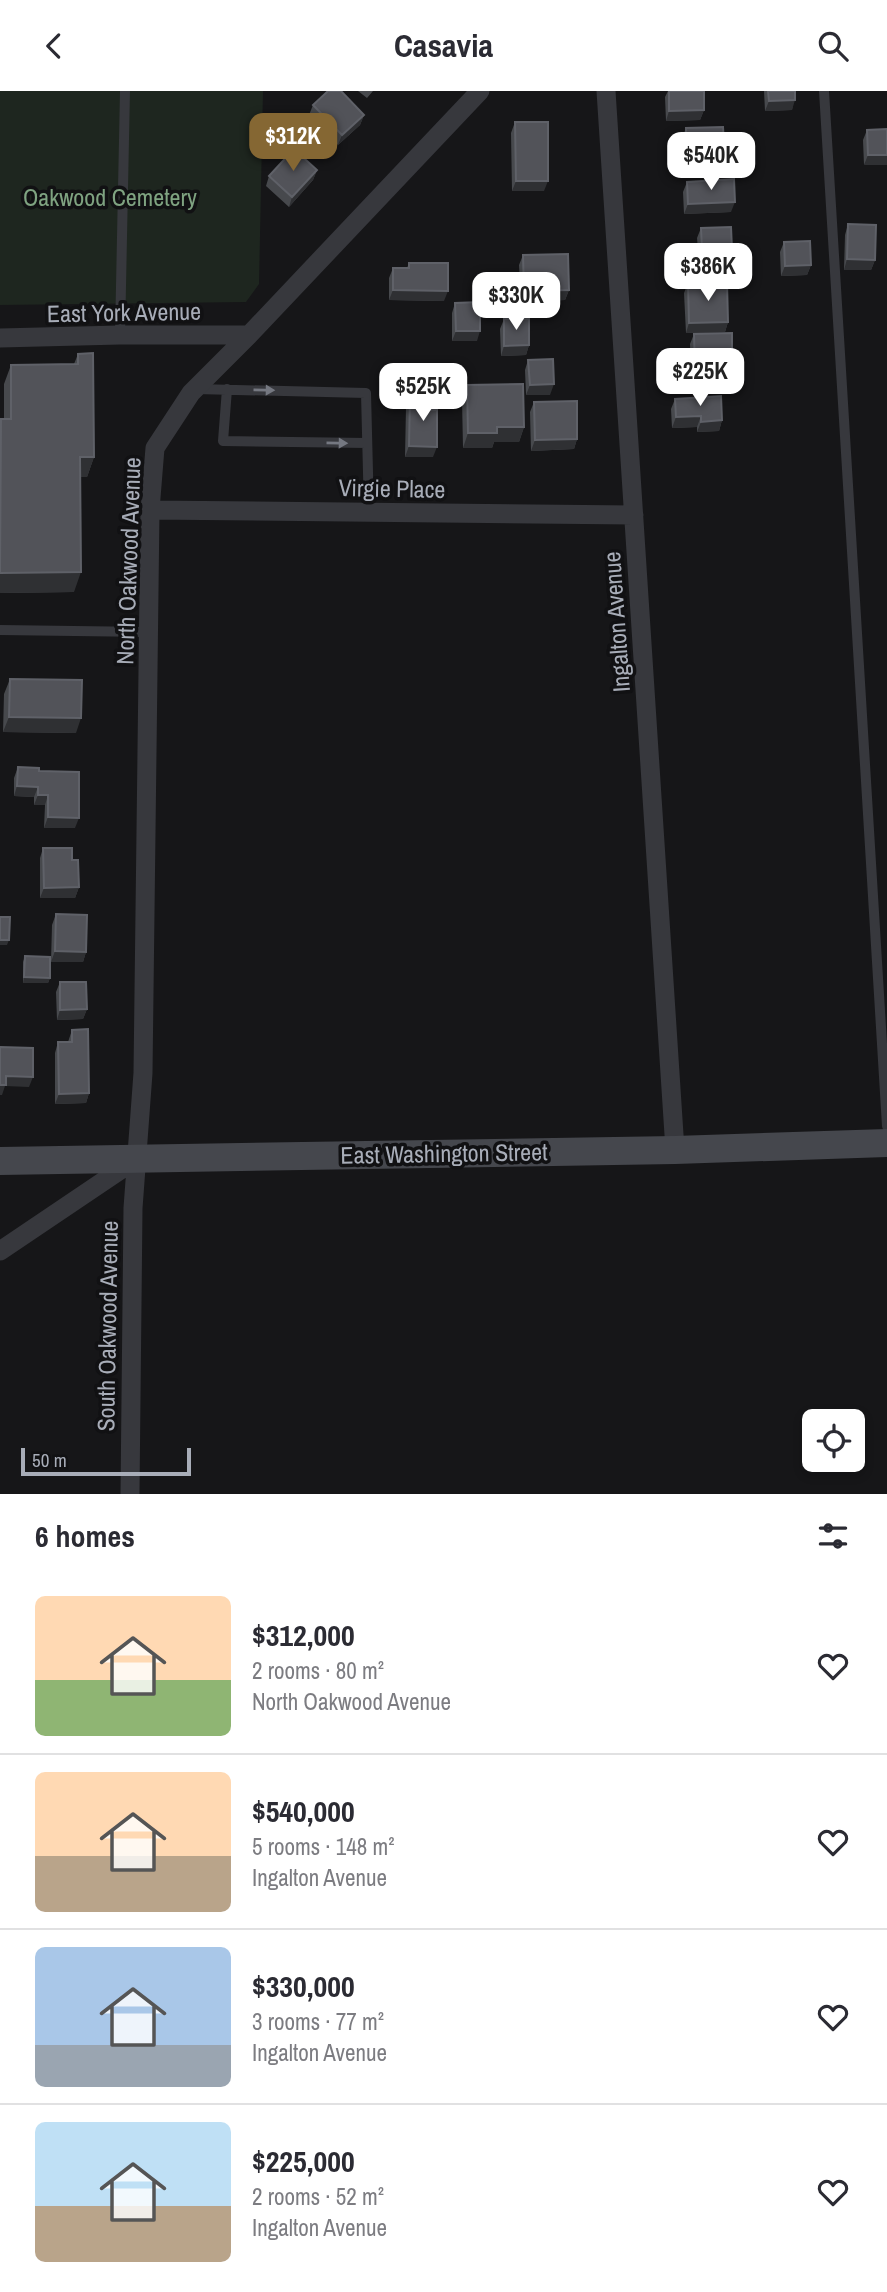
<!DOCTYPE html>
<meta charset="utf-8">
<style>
:root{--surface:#fff;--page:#f2f2f3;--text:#2b2b33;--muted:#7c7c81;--line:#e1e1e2;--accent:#856733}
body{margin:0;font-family:"Archivo Narrow",sans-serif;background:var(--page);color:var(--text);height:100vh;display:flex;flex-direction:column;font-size:26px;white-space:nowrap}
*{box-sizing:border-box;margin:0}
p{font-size:23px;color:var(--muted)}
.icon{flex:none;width:38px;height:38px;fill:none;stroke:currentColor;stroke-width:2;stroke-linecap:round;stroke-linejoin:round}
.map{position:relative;height:1403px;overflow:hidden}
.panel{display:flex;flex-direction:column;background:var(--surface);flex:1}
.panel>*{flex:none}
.tools{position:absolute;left:802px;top:1318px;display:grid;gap:14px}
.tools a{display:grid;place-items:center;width:63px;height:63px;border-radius:10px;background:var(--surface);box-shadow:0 4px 10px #0003;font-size:35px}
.scale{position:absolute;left:21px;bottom:18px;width:170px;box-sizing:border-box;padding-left:7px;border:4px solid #a8adb8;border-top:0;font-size:19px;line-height:24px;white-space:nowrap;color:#a8adb8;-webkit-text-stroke:5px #111113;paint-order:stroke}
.price{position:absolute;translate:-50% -60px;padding:0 16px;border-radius:14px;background:#fff;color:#222;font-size:23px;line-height:46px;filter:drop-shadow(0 2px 4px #0008)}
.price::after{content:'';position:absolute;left:50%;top:42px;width:21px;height:16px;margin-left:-10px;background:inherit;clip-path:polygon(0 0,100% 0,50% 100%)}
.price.on{background:var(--accent);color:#fff}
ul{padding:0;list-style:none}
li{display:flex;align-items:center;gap:21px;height:175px;padding:0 35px}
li+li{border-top:2px solid var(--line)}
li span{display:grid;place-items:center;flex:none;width:196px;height:140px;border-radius:10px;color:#555}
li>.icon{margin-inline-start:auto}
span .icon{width:84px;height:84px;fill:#fffc;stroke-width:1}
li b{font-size:30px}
h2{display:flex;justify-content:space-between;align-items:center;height:84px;padding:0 35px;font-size:30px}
header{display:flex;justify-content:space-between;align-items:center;height:91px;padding:0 35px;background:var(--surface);font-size:32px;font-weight:800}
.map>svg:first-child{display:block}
.green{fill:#1e261f}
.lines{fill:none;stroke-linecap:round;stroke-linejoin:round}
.service{stroke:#37383d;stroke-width:10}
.minor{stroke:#37383d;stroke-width:19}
.secondary{stroke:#45474d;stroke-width:28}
.wall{fill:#47494d}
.shaded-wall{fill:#2f3033}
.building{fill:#525359;stroke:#5f6168;stroke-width:2}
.oneway{fill:#757881}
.labels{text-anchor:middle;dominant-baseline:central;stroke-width:7;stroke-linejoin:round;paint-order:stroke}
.park-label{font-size:24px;fill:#7fa381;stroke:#111113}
.street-label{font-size:24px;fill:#a8adb8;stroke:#111113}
</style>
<header><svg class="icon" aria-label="back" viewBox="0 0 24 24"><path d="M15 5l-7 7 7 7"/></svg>Casavia<svg class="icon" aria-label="search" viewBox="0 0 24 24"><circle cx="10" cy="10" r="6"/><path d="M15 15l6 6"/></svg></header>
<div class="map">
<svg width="887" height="1403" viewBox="0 0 887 1403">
<rect width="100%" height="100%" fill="#161618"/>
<path class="green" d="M0,0H263L259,193L246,211L0,214Z"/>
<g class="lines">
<path class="service" d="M824,0L887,1035
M120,244L125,0
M196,298L366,302L369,421
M227,298L223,350L367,352
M0,539L149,541"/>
<path class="minor" d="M606,0L675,1059
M0,247L120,244H249
M150,419L634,424
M0,1160L135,1069
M130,1403L133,1117L143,982L150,419L155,357L191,302L249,244L480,0"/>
<path class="secondary" d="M0,1070L675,1059L887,1052"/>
</g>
<path class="wall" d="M358,0H373L367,7Z
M668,0H704V19L700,29L666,30L665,6Z
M764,0H795L792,19L765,20Z
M313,14L364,24L360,34L338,54L309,24Z
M515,31L544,100H512L511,42Z
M686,37L724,52L734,71L713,72L709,86L683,87L682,47Z
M887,38L864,74L863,49L867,39Z
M317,79L313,89L289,116L266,95L269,85Z
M687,91L731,121L684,123L683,101Z
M848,133L875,169L871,179H844L845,144Z
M701,137L733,180L729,190L686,191L685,169L689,159H698L697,147Z
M784,151L811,174L807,184L781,185L780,161Z
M523,164L569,199L565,209L521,211L519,174Z
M409,172L444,210L389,209V187L393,177H407Z
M688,192L728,231L725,241L686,242L684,202Z
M455,212L477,250H452V222Z
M504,228L529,254L526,264L501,265L500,238Z
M694,243L729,287L691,288L690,253Z
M78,263L94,366L87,386H80L74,501L0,502V331L1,328H4V293L11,274L74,273Z
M528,269L550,304H526L525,279Z
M467,294L524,336L519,351H494L492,357H463L462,309Z
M410,305L430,319L433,366H405L406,316Z
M675,308L722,329L719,340L697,341V336L672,337L671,318Z
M534,311L577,348L574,358L531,360L530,321Z
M10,588L76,642L3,641L4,603Z
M18,676L39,680L75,737H44L45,714H34V706L14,705V687Z
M43,757L72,769L79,796L75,807H40V767Z
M56,823L86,861L83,871H51L52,834Z
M25,865L50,887L48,892H23V871Z
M60,891L87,918L83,928L57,929L56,901Z
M72,939L89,1002L86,1012L55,1013V962L58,951H68Z"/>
<path class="shaded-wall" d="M795,9L792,19L765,20L769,10Z
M704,19L700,29L666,30L669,20Z
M364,24L360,34L338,54L342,44Z
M738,61L734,71L709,72L713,62Z
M868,64H887V74H864Z
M713,76L709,86L683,87L686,77Z
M317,79L313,89L289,116L292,106Z
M516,90H548L544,100H512Z
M735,111L731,121L684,123L688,113Z
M847,168L875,169L871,179H844Z
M811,174L807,184L781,185L785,175Z
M733,180L729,190L686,191L689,181Z
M393,199L448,200L444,210L389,209Z
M569,199L565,209L521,211L524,200Z
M728,231L725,241L686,242L689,232Z
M456,240H480L477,250H452Z
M529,254L526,264L501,265L504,255Z
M732,277L729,287L691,288L695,278Z
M554,293L550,304H526L530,294Z
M701,325L697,336L672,337L676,326Z
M722,329L719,340L697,341L701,331Z
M497,336H524L519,351H494L492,357H463L468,342Z
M577,348L574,358L531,360L535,349Z
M409,355L437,356L433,366H405Z
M80,366H94L87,386H73Z
M81,481L74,501L0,502V482Z
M9,626L81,627L76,642L3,641Z
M17,695L38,696L34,706L14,705Z
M38,704H48L45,714H34Z
M48,726L79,727L75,737H44Z
M79,796L75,807H40L44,797Z
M0,849H9L7,854H0Z
M55,860L86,861L83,871H51Z
M24,886L50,887L48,892H23Z
M87,918L83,928L57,929L60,919Z
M6,985L33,986L29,996L5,995L2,1004H0V994Z
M89,1002L86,1012L55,1013L59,1003Z"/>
<path class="building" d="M328,0H341L364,24L342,44L313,14Z
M669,0H704V19L669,20Z
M768,0H795V9L769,10Z
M515,31H548V90H516Z
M723,36L724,52H738V61L713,62V76L686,77V37Z
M887,38V64H868L867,39Z
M294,58L317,79L292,106L269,85Z
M734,88L735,111L688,113L687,91Z
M848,133L876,134L875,169L847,168Z
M731,136L733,180L689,181V159H702L701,137Z
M810,150L811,174L785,175L784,151Z
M568,163L569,199L524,200L523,164Z
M409,172H448V200L393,199V177H409Z
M727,191L728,231L689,232L688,192Z
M480,211V240H456L455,212Z
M504,228H529V254L504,255Z
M732,242V277L695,278L694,243Z
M93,262L94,366H80L81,481L0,482L1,328H11V274L78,273V263Z
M553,268L554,293L530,294L528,269Z
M523,293L524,336H497V342H468L467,294Z
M410,305L430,306V319H437V356L409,355Z
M721,305L722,329L701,331V325L676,326L675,308Z
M577,310V348L535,349L534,311Z
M10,588L82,589L81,627L9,626Z
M18,676L39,677V680L79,681V727L48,726V704H38V696L17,695Z
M43,757H72V769H78L79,796L44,797Z
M56,823L87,824L86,861L55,860Z
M0,826H10L9,849H0Z
M25,865L50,866V887L24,886Z
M60,891H86L87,918L60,919Z
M88,938L89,1002L59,1003L58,951H72V939Z
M0,956L33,957V986L6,985V994H0Z"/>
<defs><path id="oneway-solid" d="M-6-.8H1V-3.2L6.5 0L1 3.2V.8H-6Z" transform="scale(1.75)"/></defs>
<g class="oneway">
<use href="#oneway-solid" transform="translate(264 299) rotate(1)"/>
<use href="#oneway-solid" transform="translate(337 352) rotate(1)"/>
</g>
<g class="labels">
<g class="park-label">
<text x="110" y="106">Oakwood Cemetery</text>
</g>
<g class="street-label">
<text transform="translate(124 221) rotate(-1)">East York Avenue</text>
<text transform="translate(392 397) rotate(1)">Virgie Place</text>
<text transform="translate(128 470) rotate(-88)">North Oakwood Avenue</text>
<text transform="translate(616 531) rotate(-94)">Ingalton Avenue</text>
<text transform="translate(444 1062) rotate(-1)">East Washington Street</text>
<text transform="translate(107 1235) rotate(-89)">South Oakwood Avenue</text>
</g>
</g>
</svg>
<div class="tools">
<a><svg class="icon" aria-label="locate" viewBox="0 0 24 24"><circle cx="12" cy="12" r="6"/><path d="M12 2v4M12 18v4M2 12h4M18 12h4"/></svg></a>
</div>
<div class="scale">50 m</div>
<b class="price on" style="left:293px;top:82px">$312K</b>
<b class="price" style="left:711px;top:101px">$540K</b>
<b class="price" style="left:708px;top:212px">$386K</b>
<b class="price" style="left:516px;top:241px">$330K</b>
<b class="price" style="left:700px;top:317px">$225K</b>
<b class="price" style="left:423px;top:332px">$525K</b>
</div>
<section class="panel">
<h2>6 homes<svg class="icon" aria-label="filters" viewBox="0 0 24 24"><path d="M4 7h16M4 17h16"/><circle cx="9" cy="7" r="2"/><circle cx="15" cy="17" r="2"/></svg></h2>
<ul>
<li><span style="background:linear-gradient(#ffd9b3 60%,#8fb573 0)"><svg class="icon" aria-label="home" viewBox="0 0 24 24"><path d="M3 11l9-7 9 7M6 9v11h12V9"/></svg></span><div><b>$312,000</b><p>2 rooms · 80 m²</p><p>North Oakwood Avenue</p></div><svg class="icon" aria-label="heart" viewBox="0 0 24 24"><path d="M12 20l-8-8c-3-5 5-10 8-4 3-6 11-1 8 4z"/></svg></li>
<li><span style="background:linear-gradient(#ffd9b3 60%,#b9a48a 0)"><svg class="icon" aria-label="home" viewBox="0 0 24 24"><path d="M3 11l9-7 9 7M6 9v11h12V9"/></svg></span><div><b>$540,000</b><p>5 rooms · 148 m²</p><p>Ingalton Avenue</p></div><svg class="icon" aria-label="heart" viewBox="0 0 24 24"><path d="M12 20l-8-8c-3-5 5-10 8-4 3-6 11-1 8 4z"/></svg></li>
<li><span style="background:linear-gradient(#a9c7e8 70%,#9aa5b1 0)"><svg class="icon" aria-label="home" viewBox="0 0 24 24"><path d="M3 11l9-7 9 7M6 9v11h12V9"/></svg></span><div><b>$330,000</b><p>3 rooms · 77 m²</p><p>Ingalton Avenue</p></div><svg class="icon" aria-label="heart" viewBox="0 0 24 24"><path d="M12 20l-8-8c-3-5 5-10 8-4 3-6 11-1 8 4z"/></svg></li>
<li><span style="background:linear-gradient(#bfe0f5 60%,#b9a48a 0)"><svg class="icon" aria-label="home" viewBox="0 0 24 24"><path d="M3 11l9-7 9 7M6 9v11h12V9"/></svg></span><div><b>$225,000</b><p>2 rooms · 52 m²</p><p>Ingalton Avenue</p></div><svg class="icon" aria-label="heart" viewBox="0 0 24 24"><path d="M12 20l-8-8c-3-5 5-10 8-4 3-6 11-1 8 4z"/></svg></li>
</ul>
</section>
